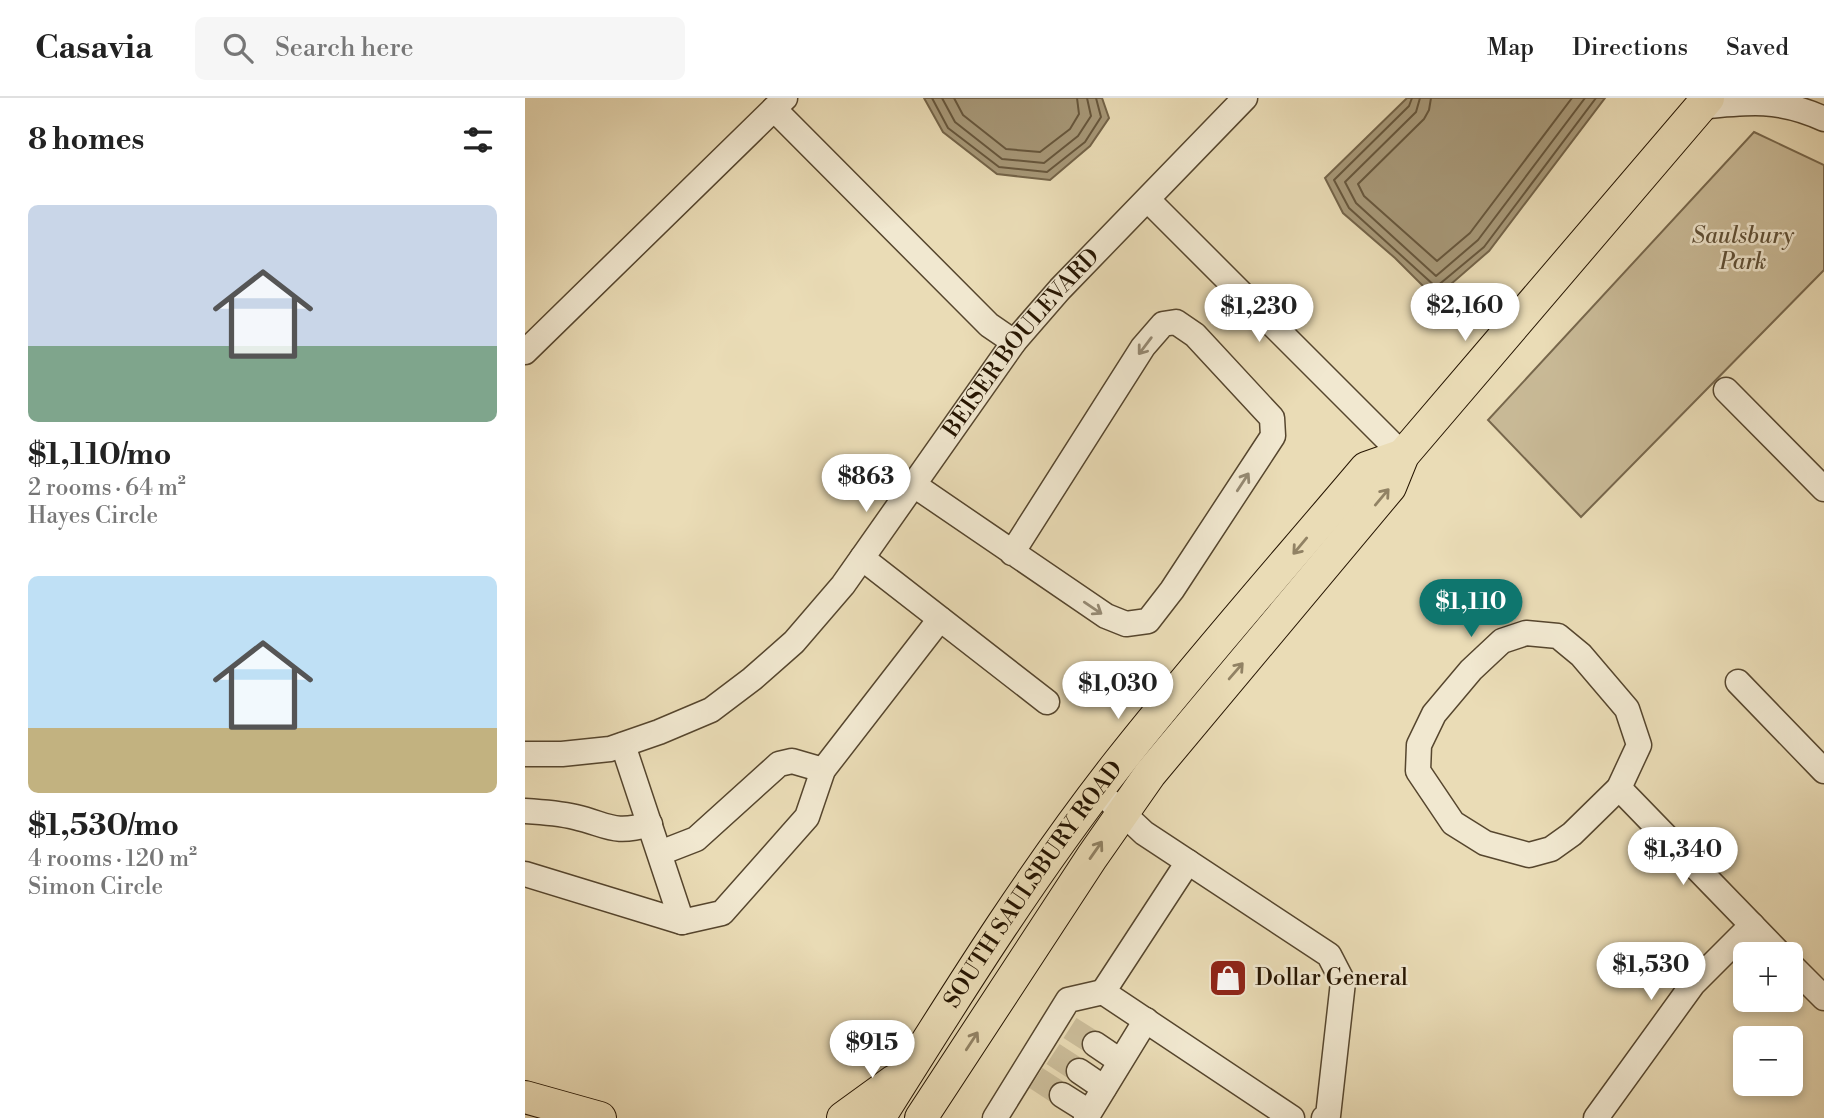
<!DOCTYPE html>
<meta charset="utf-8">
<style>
:root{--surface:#fff;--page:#f6f6f6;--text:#222;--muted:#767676;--line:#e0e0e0;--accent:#0f766e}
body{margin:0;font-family:"Libre Bodoni",serif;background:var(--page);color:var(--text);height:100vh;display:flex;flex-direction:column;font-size:26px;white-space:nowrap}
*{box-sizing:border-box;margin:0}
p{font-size:23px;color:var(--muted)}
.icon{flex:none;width:38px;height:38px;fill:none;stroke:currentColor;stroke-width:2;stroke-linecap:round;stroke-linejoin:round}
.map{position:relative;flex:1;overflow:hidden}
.drawer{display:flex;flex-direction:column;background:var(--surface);width:525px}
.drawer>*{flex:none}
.controls{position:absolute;left:1208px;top:844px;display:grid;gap:14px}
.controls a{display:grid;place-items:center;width:70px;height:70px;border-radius:10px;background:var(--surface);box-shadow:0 4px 10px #0003;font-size:35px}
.price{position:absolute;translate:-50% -60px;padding:0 16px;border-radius:24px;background:#fff;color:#222;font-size:23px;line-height:46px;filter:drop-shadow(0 2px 4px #0008)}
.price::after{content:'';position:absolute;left:50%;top:42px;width:21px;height:16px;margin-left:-10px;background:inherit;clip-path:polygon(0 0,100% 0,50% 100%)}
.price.active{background:var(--accent);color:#fff}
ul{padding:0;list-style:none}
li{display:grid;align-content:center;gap:14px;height:371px;padding:0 28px}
li span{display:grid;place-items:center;height:217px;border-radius:10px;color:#555}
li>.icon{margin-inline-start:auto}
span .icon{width:126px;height:126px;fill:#fffc;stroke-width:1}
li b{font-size:30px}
h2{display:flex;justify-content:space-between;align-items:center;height:84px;padding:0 28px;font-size:30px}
header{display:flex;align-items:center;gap:42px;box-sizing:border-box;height:98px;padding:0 35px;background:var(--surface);border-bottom:2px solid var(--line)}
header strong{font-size:33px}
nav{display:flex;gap:38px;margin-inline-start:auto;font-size:24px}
.search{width:490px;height:63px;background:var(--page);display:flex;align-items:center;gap:18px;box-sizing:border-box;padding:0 24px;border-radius:10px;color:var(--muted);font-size:26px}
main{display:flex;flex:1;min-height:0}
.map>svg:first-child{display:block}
.green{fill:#c9ba97;stroke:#77674c;stroke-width:2}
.water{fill:#a79878;stroke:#736348;stroke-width:2}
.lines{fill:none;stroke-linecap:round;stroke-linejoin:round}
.shore{stroke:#66563c;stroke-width:2}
.minor-tunnel{stroke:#ccbe9b;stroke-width:24;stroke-dasharray:24 12;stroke-linecap:butt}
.minor-casing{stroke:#56462e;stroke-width:27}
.major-casing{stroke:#251400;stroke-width:34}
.minor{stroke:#f1e8d0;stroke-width:24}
.major{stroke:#eadcb6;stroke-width:32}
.oneway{stroke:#958972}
.oneway2{stroke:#918264}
.labels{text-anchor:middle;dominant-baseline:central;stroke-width:5;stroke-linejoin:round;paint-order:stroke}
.park-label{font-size:23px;font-style:italic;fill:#5e4e35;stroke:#f1e8d0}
.street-label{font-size:23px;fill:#251400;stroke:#f1e8d0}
.poi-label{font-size:23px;fill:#251400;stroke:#f1e8d0;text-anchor:start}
</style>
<header>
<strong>Casavia</strong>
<div class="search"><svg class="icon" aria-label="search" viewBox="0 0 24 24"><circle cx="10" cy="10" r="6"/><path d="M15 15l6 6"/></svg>Search here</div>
<nav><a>Map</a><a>Directions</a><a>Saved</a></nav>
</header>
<main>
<section class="drawer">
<h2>8 homes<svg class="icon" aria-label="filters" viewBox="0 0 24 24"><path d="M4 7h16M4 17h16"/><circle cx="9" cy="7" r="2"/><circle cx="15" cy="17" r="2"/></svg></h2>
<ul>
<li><span style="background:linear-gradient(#c9d6e8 65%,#7fa58c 0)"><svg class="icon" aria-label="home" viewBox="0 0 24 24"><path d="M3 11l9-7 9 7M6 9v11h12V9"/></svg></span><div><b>$1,110/mo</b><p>2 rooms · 64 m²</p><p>Hayes Circle</p></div></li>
<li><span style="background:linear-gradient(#bfe0f5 70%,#c2b280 0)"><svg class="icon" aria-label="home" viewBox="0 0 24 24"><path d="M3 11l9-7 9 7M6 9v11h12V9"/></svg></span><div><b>$1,530/mo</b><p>4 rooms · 120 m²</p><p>Simon Circle</p></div></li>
</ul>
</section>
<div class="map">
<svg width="1299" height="1020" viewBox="0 0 1299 1020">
<rect width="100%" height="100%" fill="#eadcb6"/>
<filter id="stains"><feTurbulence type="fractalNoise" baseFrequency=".00286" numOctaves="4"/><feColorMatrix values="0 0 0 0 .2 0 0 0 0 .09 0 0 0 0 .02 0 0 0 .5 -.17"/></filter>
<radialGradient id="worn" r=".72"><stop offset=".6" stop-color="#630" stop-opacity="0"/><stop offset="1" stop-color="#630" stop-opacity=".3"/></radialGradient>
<path class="green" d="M1229,34L1299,67V172L1056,419L963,322Z"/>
<path class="water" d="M399,0H577L584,20L565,48L525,82L472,76L418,34Z
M882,0H1080L964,153L910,200L870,160L818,115L800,80Z"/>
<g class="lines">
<path class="shore" d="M407,0L423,30L474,69L522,74L560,44L576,19L571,0
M417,0L430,24L477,61L519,65L553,38L566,18L562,0
M429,0L438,17L481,51L515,54L545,31L554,16L552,0
M887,0L884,8L809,82L824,110L911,189L959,149L1071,0
M895,0L891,14L820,84L831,105L911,178L953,142L1060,0
M906,0L904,12L899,21L833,86L839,98L912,163L945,135L1047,0"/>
<path class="minor-tunnel" d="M545,930L570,946
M528,956L554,973
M511,980L537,997"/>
<defs>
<g id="minor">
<path d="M1175,9C1222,4 1254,0 1299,21"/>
<path d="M249,11L464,227L489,244"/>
<path d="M623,102L878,357"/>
<path d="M0,254L260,0"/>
<path d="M1201,292L1299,391"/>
<path d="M389,387L581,518L601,526L623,523L647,492L748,338L747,320L670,237L651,224L638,226L618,249L487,455"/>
<path d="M337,460L522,604"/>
<path d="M1001,535L1033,538L1056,557L1102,611L1114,647L1094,690L1047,736L1026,751L1004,757L960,745L928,725L893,673L894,647L909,616L946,572L977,543Z"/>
<path d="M1213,584L1299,673"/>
<path d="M98,647L157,824"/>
<path id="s1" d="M0,656H37L85,651L134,634L186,612L227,581L269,544L318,487L489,244L535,191L720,0"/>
<path d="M1094,690L1255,856"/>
<path d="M587,705L619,735L663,764L578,894L767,1020"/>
<path d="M0,713C17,714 33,715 50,719C84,727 88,737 125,726"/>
<path d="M135,755L171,741L254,666L267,663L298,672"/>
<path d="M663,764L804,857L818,884L803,1018L799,1020"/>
<path d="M0,776L157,824L197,815L282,719L298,672L415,521"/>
<path d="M1265,866L1299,900"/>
<path d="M570,946L595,963"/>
<path d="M554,973L579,990"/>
<path d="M537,997L564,1014"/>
<path d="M470,1020L543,902L578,894"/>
<path d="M561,1020L621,922"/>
<path d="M1071,1020L1168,886L1227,827"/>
</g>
<g id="major">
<path d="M0,999L75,1020"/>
<path d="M318,1020L369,983"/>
<path id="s2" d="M354,1020C430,899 506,776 595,663C674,563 759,467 841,370L878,357"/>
<path d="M396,1020L567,759L625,676L865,389L878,357L1183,0"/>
</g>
</defs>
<use href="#minor" class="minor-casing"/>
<use href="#major" class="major-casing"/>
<use href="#minor" class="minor"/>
<use href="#major" class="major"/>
</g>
<defs><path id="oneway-shaft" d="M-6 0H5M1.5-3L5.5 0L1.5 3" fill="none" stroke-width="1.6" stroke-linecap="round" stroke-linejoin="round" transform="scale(1.75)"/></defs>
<g class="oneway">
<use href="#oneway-shaft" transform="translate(620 248) rotate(127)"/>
<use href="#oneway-shaft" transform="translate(718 384) rotate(-57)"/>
<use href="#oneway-shaft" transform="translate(568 510) rotate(34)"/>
</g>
<g class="oneway2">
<use href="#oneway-shaft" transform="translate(857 399) rotate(-50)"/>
<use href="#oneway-shaft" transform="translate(775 448) rotate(130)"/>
<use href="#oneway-shaft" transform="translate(711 573) rotate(-49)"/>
<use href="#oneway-shaft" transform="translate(571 752) rotate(-55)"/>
<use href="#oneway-shaft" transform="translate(447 943) rotate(-57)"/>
</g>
<defs>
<symbol id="shop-square" viewBox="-11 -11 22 22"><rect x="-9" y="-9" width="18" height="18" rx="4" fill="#8f2418" stroke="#f1e8d0"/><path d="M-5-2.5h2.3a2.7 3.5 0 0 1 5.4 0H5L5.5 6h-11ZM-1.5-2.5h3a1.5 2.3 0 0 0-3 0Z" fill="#fff"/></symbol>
</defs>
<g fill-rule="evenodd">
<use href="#shop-square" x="681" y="858" width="44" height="44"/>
</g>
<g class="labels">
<g class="park-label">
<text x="1218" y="138">Saulsbury<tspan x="1218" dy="26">Park</tspan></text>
</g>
<g class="street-label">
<text stroke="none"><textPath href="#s1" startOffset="677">BEISER BOULEVARD</textPath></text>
<text stroke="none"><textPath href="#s2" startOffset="280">SOUTH SAULSBURY ROAD</textPath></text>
</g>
<g class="poi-label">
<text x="730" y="880">Dollar General</text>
</g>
</g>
<rect width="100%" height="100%" filter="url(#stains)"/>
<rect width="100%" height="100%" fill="url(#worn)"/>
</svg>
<div class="controls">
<a>+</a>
<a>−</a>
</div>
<b class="price" style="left:940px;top:245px">$2,160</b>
<b class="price" style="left:734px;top:246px">$1,230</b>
<b class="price" style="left:341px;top:416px">$863</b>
<b class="price active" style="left:946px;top:541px">$1,110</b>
<b class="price" style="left:593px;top:623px">$1,030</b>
<b class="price" style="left:1158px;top:789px">$1,340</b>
<b class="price" style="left:1126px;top:904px">$1,530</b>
<b class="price" style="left:347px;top:982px">$915</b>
</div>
</main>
